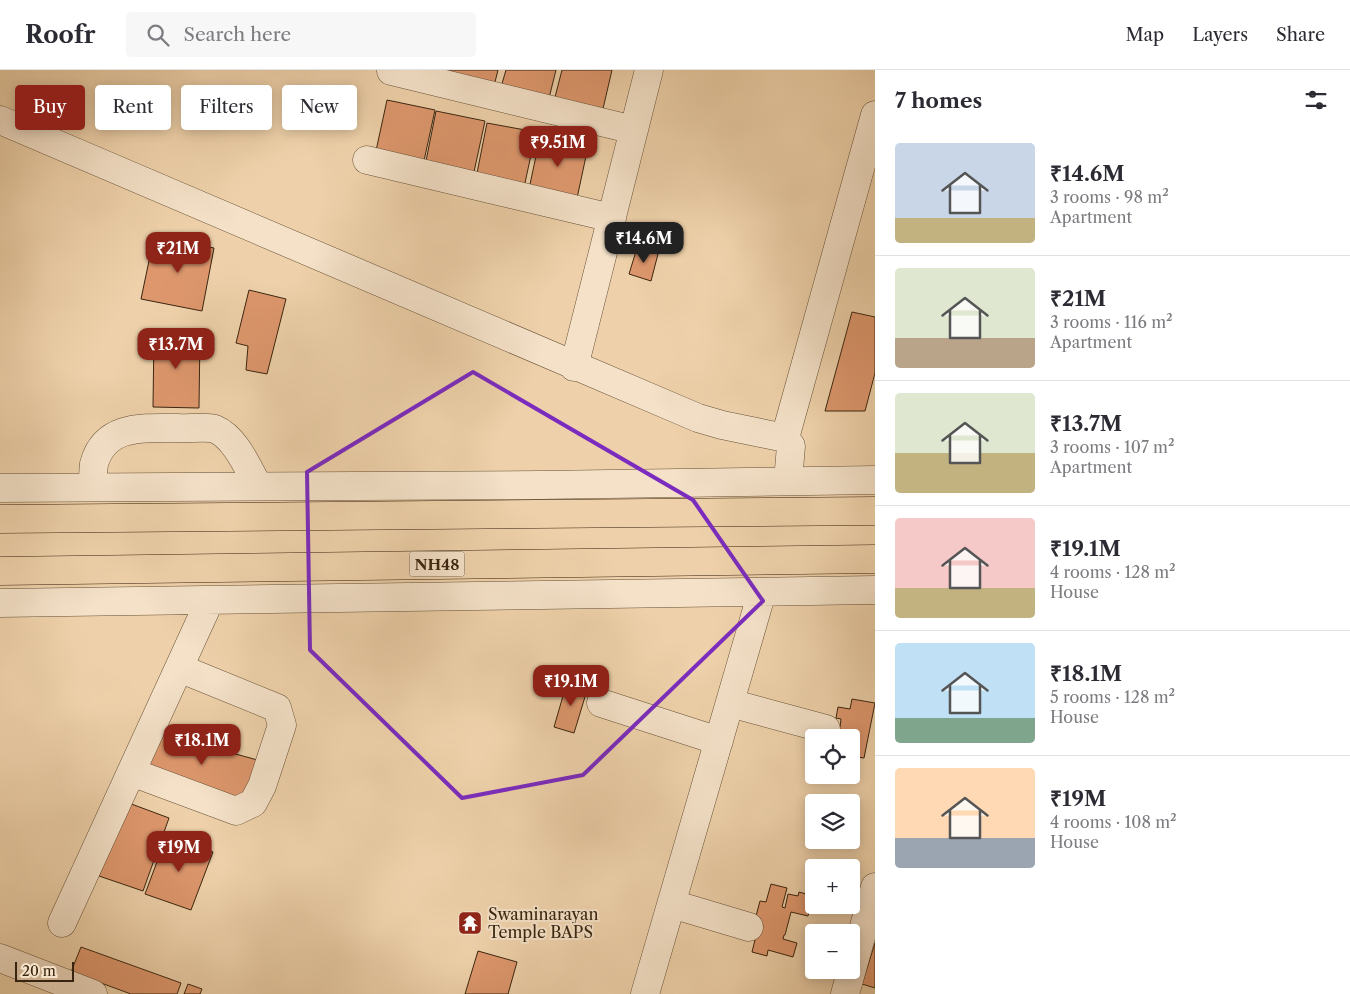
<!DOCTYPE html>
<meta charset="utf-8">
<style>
:root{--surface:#fff;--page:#f7f7f7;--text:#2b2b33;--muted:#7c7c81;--line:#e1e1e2;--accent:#8f2418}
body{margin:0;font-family:"Libre Caslon Text",serif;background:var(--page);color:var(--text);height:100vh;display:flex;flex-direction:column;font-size:19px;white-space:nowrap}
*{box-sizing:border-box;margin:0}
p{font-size:16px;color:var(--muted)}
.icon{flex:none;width:28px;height:28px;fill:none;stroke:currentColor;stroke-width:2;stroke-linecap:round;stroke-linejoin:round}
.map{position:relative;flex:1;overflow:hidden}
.details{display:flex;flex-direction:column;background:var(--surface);width:475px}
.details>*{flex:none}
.guide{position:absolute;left:15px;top:15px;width:475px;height:45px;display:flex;gap:10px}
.buttons{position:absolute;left:805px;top:659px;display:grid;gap:10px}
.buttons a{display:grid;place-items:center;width:55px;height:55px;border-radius:5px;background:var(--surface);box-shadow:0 2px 12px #0003;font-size:25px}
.scale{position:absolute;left:15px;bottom:12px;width:59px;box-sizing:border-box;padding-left:5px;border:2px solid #39250f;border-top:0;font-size:14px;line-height:18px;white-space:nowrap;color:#39250f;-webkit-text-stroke:4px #f4e1c8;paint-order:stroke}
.price{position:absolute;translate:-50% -42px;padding:0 11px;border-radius:10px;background:var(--accent);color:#fff;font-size:16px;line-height:32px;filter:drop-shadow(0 1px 2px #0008)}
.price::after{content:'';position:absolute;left:50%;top:30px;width:15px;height:11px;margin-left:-8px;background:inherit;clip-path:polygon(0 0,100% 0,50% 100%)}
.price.current{background:#222;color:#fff}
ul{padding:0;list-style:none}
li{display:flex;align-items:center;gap:15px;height:125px;padding:0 20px}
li+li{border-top:1px solid var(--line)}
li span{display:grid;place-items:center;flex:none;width:140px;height:100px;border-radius:5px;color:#555}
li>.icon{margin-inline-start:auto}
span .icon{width:60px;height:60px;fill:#fffc;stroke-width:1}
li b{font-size:21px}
h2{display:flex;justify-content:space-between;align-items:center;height:60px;padding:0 20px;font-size:21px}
.pill{padding:0 18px;border-radius:5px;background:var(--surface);box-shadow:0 2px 12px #0003;font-size:18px;line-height:45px}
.pill.current{background:var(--accent);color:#fff}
header{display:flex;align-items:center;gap:30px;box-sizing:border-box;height:70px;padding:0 25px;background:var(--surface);border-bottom:1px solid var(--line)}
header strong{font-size:24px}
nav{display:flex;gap:28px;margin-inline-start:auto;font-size:18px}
.search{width:350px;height:45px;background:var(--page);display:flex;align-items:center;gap:12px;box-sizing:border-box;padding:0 18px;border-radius:5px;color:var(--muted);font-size:19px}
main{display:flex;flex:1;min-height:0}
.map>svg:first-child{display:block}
.building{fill:#de976d;stroke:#39250f}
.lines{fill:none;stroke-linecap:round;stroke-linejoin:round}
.minor-casing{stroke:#665036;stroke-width:29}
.highway-casing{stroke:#39250f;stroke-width:29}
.minor{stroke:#f4e1c8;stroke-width:28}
.highway{stroke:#eed1aa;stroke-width:28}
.marked{fill:none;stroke:#7b2cbf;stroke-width:4;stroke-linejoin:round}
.labels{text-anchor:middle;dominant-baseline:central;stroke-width:4;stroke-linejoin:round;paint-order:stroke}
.shield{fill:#f4e1c8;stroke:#715d46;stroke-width:1}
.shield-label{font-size:15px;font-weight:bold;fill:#39250f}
.poi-label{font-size:16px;fill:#39250f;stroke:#f4e1c8;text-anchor:start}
</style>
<header>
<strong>Roofr</strong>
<div class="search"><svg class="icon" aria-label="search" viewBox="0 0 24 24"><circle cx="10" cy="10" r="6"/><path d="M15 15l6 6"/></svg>Search here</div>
<nav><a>Map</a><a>Layers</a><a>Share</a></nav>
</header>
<main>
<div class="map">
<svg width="875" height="924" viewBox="0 0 875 924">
<rect width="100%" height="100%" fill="#eed1aa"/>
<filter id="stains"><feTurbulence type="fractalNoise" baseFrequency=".004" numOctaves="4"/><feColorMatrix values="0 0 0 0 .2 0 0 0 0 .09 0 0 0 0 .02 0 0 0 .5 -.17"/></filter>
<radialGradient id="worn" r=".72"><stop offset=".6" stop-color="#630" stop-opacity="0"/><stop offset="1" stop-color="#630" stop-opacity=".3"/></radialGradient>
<path class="building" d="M448,0H498L494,16L447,5Z
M506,0H556L549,28L501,17Z
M562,0H612L602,43L554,31Z
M387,30L435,40L422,100L374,90Z
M436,41L485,51L472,111L424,101Z
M487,53L536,62L523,122L475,113Z
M541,62L589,72L576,133L528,124Z
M154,167L214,178L202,241L141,229Z
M637,178L658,184L651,211L629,204Z
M249,220L286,229L267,304L246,300L248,276L236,273Z
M852,242L875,247V303L865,341H825Z
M154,262L200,263L199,338L153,337Z
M567,612L588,617L574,663L554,657Z
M852,629L875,633L864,688L851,686V668H832L834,656L840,657L841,649L836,648L838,637L850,639Z
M156,662L261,691L246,731L143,699Z
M126,732L169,748L143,821L99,806Z
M167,765L213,782L191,840L145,824Z
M771,814L787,818L782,837L785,838L788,824L798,826L799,822L813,826L808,846L791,842L785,865H784L783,869L797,873L793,887L768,880L767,886L752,882L758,858L753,857L760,831L766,832Z
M875,873V918L862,914Z
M81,877L181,913L177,924H131L71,902Z
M478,881L517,892L508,924H465Z
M188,914L202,919L200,924H184Z"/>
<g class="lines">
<defs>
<path id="minor" d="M391,1L634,60
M0,50L698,348L722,355L785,368L791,376L788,411
M367,90L612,148
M574,297L649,0
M785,368L875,45
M93,417C93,409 93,401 94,394C105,354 144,358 177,358C186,359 207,356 215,359C235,367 248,398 258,416
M0,418L540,415L875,410
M0,533L875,520
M601,633L719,671
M730,633L826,659
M131,702L236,741L253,733L262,716L282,655L277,638L179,598
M672,834L749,857
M62,853L210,530
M0,888L93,924
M645,924L762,522
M845,924L875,817"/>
<path id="highway" d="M0,449L875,441
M0,501L875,489"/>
</defs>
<use href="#minor" class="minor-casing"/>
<use href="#highway" class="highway-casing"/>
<use href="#minor" class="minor"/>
<use href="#highway" class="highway"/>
</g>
<path class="marked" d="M473,302L693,430L763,531L583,705L462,728L310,580L307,402Z"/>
<defs>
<symbol id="temple-square" viewBox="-11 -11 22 22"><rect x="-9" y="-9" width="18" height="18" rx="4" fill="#8f2418" stroke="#f4e1c8"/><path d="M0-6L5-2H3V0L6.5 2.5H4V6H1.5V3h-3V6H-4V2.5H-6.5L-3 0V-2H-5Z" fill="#fff"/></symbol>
</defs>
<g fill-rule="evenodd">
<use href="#temple-square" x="456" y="839" width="28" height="28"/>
</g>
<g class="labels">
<rect class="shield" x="409.5" y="481.5" width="55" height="25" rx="4"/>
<g class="shield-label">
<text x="437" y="494">NH48</text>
</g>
<g class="poi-label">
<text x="488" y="844">Swaminarayan<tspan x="488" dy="18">Temple BAPS</tspan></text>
</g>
</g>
<rect width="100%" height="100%" filter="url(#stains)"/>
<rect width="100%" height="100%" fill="url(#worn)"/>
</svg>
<div class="buttons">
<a><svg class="icon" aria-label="locate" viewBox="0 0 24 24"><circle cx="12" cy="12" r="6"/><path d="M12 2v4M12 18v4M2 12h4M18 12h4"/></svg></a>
<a><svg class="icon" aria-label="layers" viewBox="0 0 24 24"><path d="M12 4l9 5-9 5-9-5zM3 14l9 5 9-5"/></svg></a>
<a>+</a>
<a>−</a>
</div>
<div class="scale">20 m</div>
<b class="price" style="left:558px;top:98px">₹9.51M</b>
<b class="price current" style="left:644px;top:194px">₹14.6M</b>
<b class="price" style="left:178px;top:204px">₹21M</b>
<b class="price" style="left:176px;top:300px">₹13.7M</b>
<b class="price" style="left:571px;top:637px">₹19.1M</b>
<b class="price" style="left:202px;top:696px">₹18.1M</b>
<b class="price" style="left:179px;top:803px">₹19M</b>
<div class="guide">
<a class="pill current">Buy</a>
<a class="pill">Rent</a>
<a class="pill">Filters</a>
<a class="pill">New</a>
</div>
</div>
<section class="details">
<h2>7 homes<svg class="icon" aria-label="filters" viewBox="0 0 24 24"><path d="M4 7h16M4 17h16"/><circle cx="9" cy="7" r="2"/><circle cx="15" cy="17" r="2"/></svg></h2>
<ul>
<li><span style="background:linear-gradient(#c9d6e8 75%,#c2b280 0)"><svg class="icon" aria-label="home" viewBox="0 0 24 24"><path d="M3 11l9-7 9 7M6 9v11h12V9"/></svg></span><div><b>₹14.6M</b><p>3 rooms · 98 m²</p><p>Apartment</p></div></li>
<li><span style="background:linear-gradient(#dfe7d0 70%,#b9a48a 0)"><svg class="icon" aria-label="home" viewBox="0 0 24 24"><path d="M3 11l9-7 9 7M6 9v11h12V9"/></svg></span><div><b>₹21M</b><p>3 rooms · 116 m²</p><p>Apartment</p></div></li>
<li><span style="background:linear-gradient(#dfe7d0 60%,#c2b280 0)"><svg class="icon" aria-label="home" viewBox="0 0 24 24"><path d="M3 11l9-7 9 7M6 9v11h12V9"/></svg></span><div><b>₹13.7M</b><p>3 rooms · 107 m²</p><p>Apartment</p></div></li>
<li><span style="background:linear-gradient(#f6c9c9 70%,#c2b280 0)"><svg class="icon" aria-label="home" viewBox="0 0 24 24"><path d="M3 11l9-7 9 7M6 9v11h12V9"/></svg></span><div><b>₹19.1M</b><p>4 rooms · 128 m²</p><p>House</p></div></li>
<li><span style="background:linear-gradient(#bfe0f5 75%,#7fa58c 0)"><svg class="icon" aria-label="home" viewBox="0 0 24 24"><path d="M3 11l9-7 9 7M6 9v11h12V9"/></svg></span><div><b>₹18.1M</b><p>5 rooms · 128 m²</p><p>House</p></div></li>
<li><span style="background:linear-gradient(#ffd9b3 70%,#9aa5b1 0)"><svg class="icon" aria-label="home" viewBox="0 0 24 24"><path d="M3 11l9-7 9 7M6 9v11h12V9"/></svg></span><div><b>₹19M</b><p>4 rooms · 108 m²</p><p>House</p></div></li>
</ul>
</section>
</main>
